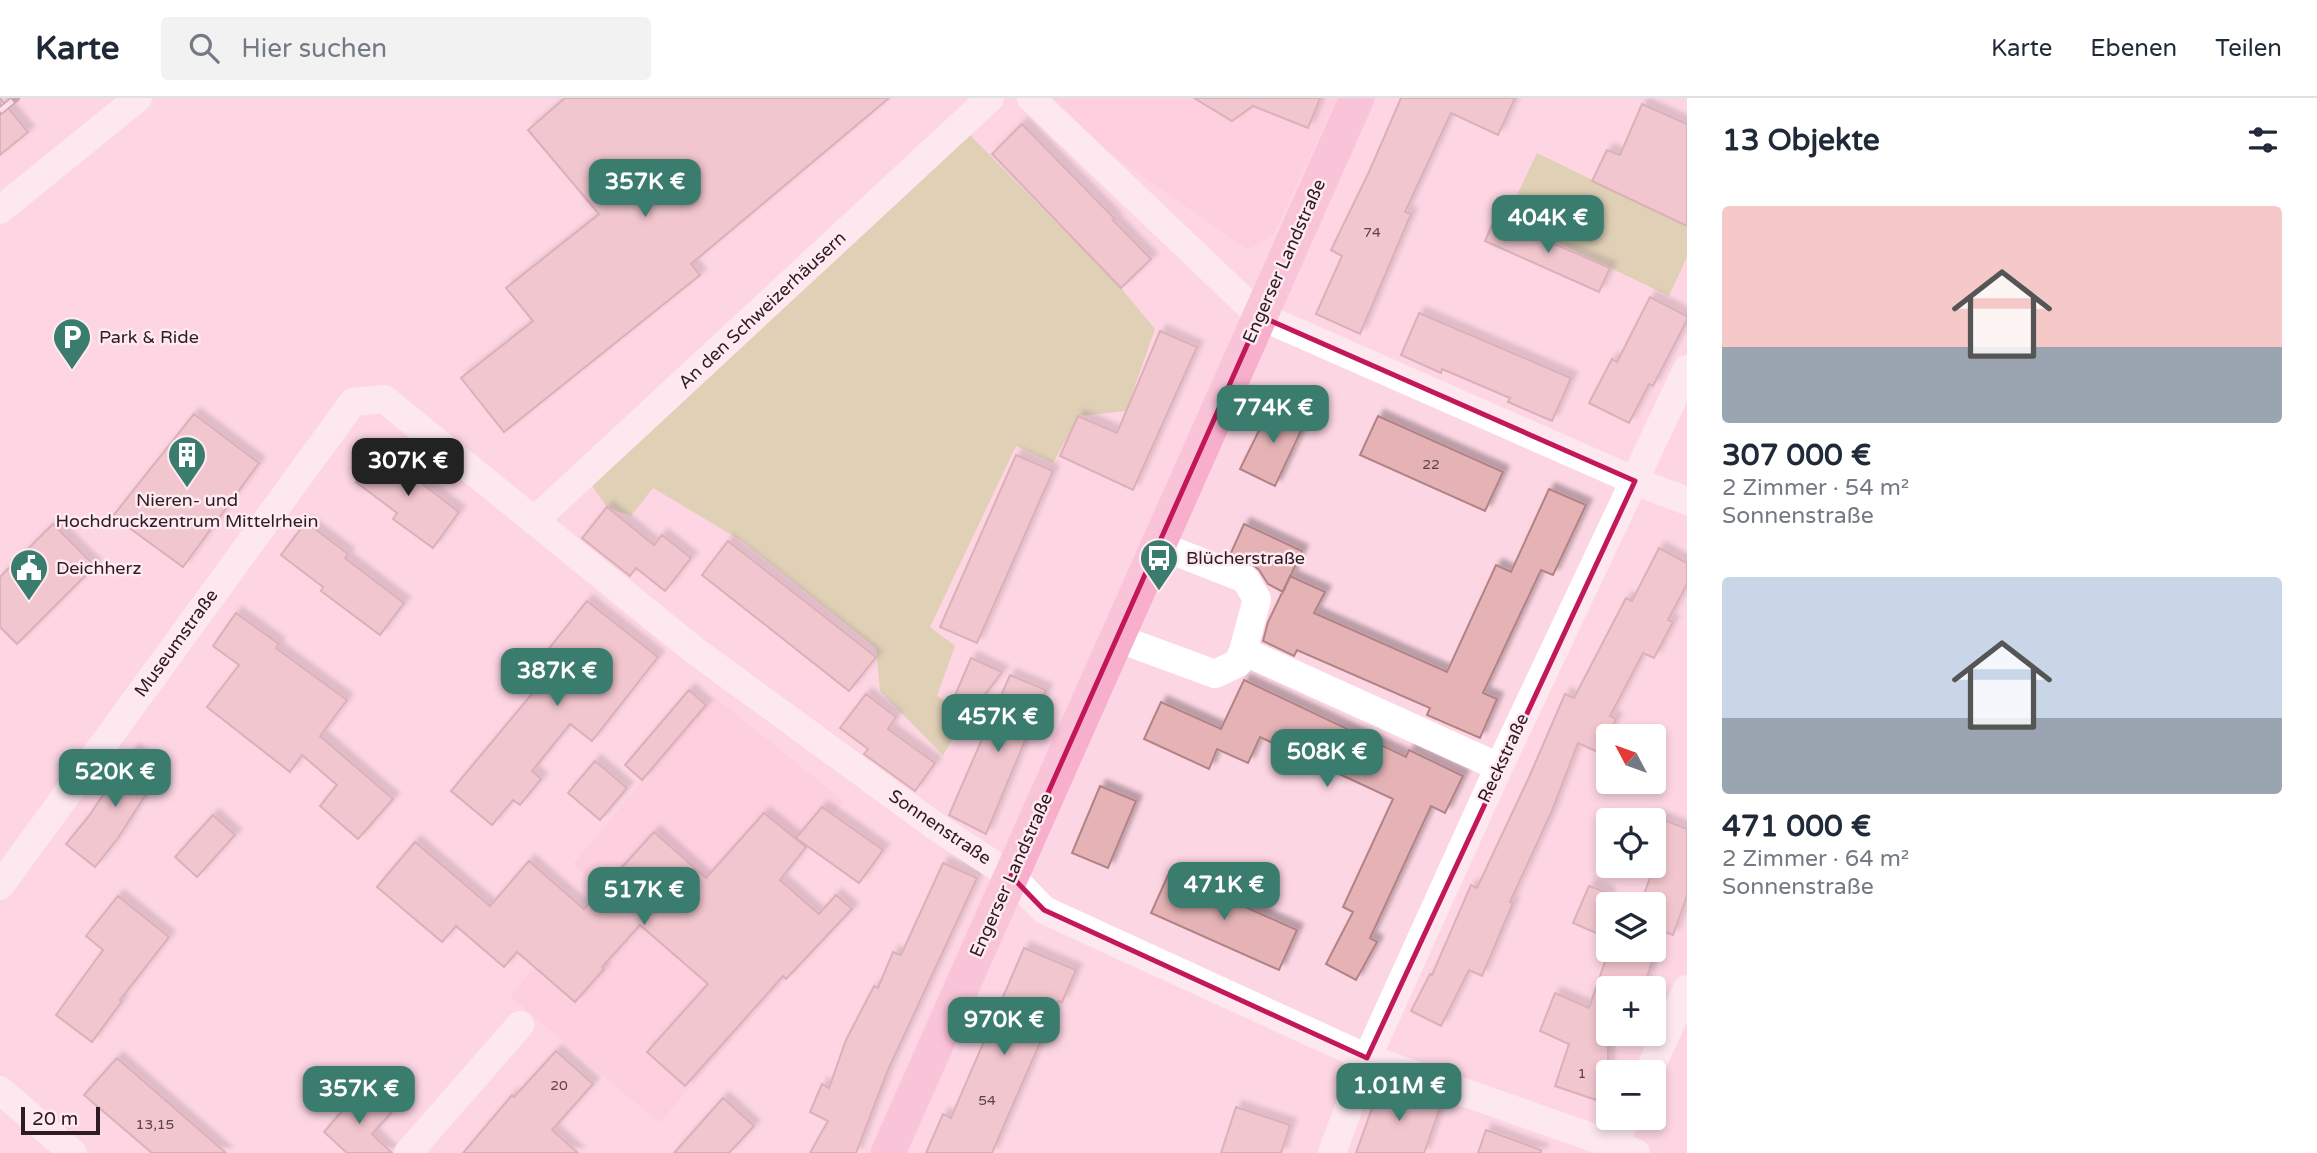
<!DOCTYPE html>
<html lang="de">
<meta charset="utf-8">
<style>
:root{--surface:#fff;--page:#f2f2f3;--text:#1f2937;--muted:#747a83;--line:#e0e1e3;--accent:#3a7c6d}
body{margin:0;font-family:"Varela Round",sans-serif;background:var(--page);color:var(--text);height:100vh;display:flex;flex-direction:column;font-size:26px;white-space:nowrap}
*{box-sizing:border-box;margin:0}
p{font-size:23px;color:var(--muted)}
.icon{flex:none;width:38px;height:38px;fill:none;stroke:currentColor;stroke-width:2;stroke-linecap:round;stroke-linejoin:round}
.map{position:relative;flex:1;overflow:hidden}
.side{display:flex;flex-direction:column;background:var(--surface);width:630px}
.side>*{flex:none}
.needle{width:46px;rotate:311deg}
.buttons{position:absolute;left:1596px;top:626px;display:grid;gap:14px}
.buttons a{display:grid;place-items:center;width:70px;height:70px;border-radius:7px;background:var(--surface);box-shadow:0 4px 10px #0003;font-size:35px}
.scale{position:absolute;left:21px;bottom:18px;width:79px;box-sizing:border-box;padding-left:7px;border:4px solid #2e1c22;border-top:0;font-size:19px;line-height:24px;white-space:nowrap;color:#2e1c22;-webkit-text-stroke:5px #feeaf0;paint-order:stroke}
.price{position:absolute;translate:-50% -60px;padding:0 16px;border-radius:14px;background:var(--accent);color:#fff;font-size:23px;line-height:46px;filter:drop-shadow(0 2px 4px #0008)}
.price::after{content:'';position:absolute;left:50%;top:42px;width:21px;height:16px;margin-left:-10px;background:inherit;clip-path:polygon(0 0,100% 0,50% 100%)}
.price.selected{background:#222;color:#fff}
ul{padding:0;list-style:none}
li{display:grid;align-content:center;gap:14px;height:371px;padding:0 35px}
li span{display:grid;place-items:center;height:217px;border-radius:7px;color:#555}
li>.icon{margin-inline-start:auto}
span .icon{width:126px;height:126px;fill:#fffc;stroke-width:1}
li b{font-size:30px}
h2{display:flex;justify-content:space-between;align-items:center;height:84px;padding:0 35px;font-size:30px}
header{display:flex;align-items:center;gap:42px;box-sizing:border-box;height:98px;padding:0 35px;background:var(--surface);border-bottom:2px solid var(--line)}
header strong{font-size:33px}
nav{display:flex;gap:38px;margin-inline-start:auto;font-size:24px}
.search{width:490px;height:63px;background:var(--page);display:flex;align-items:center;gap:18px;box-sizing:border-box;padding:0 24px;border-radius:7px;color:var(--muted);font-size:26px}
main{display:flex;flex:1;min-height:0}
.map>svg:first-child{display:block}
.built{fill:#ffc7da}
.green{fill:#bcc97e}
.building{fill:#e5b3b5;stroke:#b28385;stroke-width:2;filter:url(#shadow)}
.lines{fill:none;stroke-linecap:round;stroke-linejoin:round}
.minor{stroke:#fff;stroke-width:28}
.major{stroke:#f7afcb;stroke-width:35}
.rail-casing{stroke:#876c75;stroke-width:8}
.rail{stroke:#feeaf0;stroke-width:5;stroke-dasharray:16;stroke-linecap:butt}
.marked{fill:none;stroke:#c2185b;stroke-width:5;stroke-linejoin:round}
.labels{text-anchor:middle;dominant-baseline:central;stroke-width:5;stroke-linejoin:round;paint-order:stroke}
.number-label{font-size:14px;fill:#5c4247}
.street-label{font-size:18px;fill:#2e1c22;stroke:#feeaf0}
.poi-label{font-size:18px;fill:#2e1c22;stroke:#feeaf0;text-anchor:start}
</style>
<header>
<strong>Karte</strong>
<div class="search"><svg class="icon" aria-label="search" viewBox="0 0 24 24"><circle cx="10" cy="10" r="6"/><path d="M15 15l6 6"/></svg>Hier suchen</div>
<nav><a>Karte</a><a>Ebenen</a><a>Teilen</a></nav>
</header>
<main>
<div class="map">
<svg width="1687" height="1055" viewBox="0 0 1687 1055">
<defs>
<filter id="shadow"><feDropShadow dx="6" dy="-6" stdDeviation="2" flood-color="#0004"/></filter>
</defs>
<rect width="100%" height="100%" fill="#fdd6e3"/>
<path class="built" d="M1039,0H1337L1274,136L1248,152L1058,19Z
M713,598L844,703L778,780L771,866L786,881L659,1025L510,898L602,792L573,766Z"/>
<path class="green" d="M970,37L1121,190L1155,231L1126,313L1079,318L1053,365L1016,348L930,529L955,548L937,598L969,615L943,657L880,593L876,550L742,443L653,390L631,418L607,409L590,385Z
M1537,55L1687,128V159L1669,198L1506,120Z"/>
<path class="building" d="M0,0L28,34L0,57Z
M565,0H889L691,166L700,177L504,334L461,280L533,223L506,190L599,116L528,32Z
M1194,0H1320L1308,30L1253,8L1232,23Z
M1401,0H1515L1498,37L1451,15L1405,114L1411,116L1360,236L1316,216L1342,158L1331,152L1369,74Z
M1642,6L1687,26V128L1592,83L1607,52L1620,57Z
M1022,26L1115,121L1113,122L1151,161L1121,190L992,56Z
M1495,120L1610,170L1599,194L1485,143Z
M1650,199L1687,218V222L1653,288L1649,286L1629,325L1589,305L1612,261L1617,264Z
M1419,215L1571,280L1552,323L1508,304L1510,300L1442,271L1441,275L1401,257Z
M1160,233L1197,249L1133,392L1060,358L1078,318L1117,335Z
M1272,306L1306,322L1275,388L1240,371Z
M194,316L259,365L183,469L113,418Z
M1378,318L1503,374L1485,413L1360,357Z
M381,350L422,381L420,384L459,414L433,450L393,421L397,415L356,384Z
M1016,357L1053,373L977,545L940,529Z
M1549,391L1586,407L1553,477L1541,472L1483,595L1497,601L1480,640L1427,617L1430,610L1297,552L1294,558L1263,543L1268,524L1290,478L1325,494L1314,515L1447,574L1496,467L1511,474Z
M607,409L654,447L662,437L691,460L665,493L636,470L630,478L582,440Z
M306,424L348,456L345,460L404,505L380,537L321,493L323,489L281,457Z
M53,426L95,468L17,546L0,529V479Z
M1244,426L1302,453L1283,494L1268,486L1259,472L1252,466L1230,457Z
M728,443L876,559L849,593L702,477Z
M1659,450L1687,465V486L1668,522L1673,524L1654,560L1643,555L1610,618L1616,621L1600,655L1578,645L1551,715L1510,804L1513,805L1482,878L1469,872L1441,928L1411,913L1430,876L1432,877L1471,787L1477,790L1530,677L1565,596L1574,600L1626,500L1632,503Z
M587,503L658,559L592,643L570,626L532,673L541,681L520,707L513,702L492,727L451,693L532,596L520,587Z
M236,515L279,546L276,550L347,602L320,638L393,701L358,741L320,708L337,687L302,657L290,674L207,609L239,567L213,548Z
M971,560L1002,574L974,611L953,602Z
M1010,577L1046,592L986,736L949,717Z
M1244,582L1406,659L1409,652L1463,678L1445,715L1431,708L1370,840L1377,844L1356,882L1326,866L1353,814L1343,809L1393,701L1260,639L1248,665L1217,651L1209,671L1144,641L1161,604L1221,631Z
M689,592L706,607L642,682L625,667Z
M866,596L896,619L888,631L935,665L915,693L864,656L868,651L840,630Z
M133,652L162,671L118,740L95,769L66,746L89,718Z
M595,663L627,690L600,722L568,695Z
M1100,688L1136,703L1108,770L1072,755Z
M822,709L883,752L859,785L796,740Z
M764,715L806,749L780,782L819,816L836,797L852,811L786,881L783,878L685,988L647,954L708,886L640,827L602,869L604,871L575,904L517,854L504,869L456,828L442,844L377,789L415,744L490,808L529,763L584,811L654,734L706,780Z
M213,717L235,737L197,779L175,759Z
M1654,718L1687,731V798L1673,837L1654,830V807H1640L1661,750L1654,747Z
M943,765L977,780L888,972L856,1055H810L828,1023L810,1014L822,986L829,990L846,942L874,888L878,890L893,854L901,857Z
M1169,775L1297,832L1279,872L1151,815Z
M1589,788L1608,795V826L1603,838L1573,825Z
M118,798L169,839L120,902L122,903L92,944L56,917L103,852L86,838Z
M1024,850L1076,872L1062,904L1058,903L992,1055H926L943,1016L951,1020Z
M1609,852H1656L1643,891H1608V966L1596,1002L1555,988L1569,946L1540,933L1555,895L1589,910Z
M556,953L593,986L552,1032L578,1055H463L512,997L514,999Z
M117,960L226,1055H152L84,997Z
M1381,985L1441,1007L1424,1055H1356Z
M362,990L391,1015L372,1036L392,1055H347L324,1034Z
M723,1000L754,1028L729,1055H674Z
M1236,1009L1290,1027L1281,1055H1221Z
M1486,1032L1541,1052V1055H1478Z"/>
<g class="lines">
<path class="minor" d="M1031,0L1260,218L1635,383L1687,403
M0,112L138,0
M534,423L990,0
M1158,447L1245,481L1257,501L1243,553
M1117,540L1215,576L1238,565L1243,553L1499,669
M0,788L353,304L384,301L694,552L935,728L1011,778L1044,812L1367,960L1636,1055
M1648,975L1687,891
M0,992L73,1055
M1614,1047L1627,1020
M408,1055L520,927
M1332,1055L1367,960L1499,669L1687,271"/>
<path class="major" d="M888,1055L1357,0"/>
<defs>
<path id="rail" d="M0,13L16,0"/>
</defs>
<use href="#rail" class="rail-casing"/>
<use href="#rail" class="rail"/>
</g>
<path d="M0 0H1687V1055H0ZM1260,218L1635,383L1367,960L1044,812L1011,778Z" fill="#fdd6e3" fill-opacity=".55" fill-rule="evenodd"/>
<path class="marked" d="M1260,218L1635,383L1367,960L1044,812L1011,778Z"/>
<defs>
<symbol id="parking-pin" viewBox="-11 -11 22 30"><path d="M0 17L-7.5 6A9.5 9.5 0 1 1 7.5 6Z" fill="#3a7c6d" stroke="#feeaf0"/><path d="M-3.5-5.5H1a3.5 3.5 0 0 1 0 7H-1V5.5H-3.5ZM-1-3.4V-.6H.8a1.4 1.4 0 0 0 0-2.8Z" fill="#fff"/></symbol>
<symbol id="building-pin" viewBox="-11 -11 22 30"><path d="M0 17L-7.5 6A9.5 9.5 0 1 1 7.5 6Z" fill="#3a7c6d" stroke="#feeaf0"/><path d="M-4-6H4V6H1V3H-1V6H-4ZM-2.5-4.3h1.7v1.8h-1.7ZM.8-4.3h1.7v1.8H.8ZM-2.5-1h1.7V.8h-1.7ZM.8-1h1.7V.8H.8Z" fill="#fff"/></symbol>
<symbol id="bus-pin" viewBox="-11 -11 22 30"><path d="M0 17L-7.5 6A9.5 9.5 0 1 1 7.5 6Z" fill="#3a7c6d" stroke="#feeaf0"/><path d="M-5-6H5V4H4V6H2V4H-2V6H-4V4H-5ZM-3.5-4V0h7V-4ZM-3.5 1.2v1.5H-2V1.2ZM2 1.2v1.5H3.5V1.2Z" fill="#fff"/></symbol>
<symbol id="civic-pin" viewBox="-11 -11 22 30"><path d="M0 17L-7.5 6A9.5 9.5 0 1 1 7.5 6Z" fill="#3a7c6d" stroke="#feeaf0"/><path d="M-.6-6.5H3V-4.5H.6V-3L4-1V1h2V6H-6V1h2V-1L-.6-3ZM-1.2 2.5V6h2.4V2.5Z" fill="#fff"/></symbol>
</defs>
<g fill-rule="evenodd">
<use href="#parking-pin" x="50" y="217" width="44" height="60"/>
<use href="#building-pin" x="165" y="335" width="44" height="60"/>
<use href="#bus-pin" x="1137" y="438" width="44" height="60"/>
<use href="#civic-pin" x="7" y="448" width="44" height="60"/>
</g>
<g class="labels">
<g class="number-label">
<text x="1372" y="134">74</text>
<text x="1431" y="366">22</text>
<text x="1582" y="975">1</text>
<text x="559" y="987">20</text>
<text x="987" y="1002">54</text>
<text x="155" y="1026">13,15</text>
</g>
<g class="street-label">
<text transform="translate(1284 163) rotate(-66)">Engerser Landstraße</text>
<text transform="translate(762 212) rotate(-43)">An den Schweizerhäusern</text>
<text transform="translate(176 545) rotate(-54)">Museumstraße</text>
<text transform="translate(1503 660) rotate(-65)">Reckstraße</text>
<text transform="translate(940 729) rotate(34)">Sonnenstraße</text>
<text transform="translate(1011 777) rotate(-66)">Engerser Landstraße</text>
</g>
<g class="poi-label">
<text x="99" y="239">Park &amp; Ride</text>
<text x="187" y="402" text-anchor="middle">Nieren- und<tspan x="187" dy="21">Hochdruckzentrum Mittelrhein</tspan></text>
<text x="1186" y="460">Blücherstraße</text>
<text x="56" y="470">Deichherz</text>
</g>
</g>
</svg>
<div class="buttons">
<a><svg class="needle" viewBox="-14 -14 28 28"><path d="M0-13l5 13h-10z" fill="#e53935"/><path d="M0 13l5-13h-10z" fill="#747a83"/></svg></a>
<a><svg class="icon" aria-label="locate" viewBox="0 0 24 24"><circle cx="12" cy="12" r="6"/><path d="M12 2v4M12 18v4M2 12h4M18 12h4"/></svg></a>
<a><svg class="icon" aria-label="layers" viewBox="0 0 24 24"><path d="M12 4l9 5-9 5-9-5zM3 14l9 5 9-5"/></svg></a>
<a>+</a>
<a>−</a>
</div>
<div class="scale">20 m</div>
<b class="price" style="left:645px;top:121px">357K €</b>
<b class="price" style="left:1548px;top:157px">404K €</b>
<b class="price" style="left:1273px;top:347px">774K €</b>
<b class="price selected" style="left:408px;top:400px">307K €</b>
<b class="price" style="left:557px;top:610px">387K €</b>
<b class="price" style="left:998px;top:656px">457K €</b>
<b class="price" style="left:1327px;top:691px">508K €</b>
<b class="price" style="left:115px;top:711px">520K €</b>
<b class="price" style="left:1224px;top:824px">471K €</b>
<b class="price" style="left:644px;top:829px">517K €</b>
<b class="price" style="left:1004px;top:959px">970K €</b>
<b class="price" style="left:1399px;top:1025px">1.01M €</b>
<b class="price" style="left:359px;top:1028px">357K €</b>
</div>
<section class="side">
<h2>13 Objekte<svg class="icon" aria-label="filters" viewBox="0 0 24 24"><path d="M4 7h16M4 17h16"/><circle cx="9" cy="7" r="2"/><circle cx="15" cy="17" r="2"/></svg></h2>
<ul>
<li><span style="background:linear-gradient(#f6c9c9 65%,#9aa5b1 0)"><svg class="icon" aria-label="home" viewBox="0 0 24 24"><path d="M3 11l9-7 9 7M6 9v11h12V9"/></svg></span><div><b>307 000 €</b><p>2 Zimmer · 54 m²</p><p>Sonnenstraße</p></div></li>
<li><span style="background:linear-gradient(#c9d6e8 65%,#9aa5b1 0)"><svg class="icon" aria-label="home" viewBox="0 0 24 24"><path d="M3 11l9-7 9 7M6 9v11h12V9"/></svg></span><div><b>471 000 €</b><p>2 Zimmer · 64 m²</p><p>Sonnenstraße</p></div></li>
</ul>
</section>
</main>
